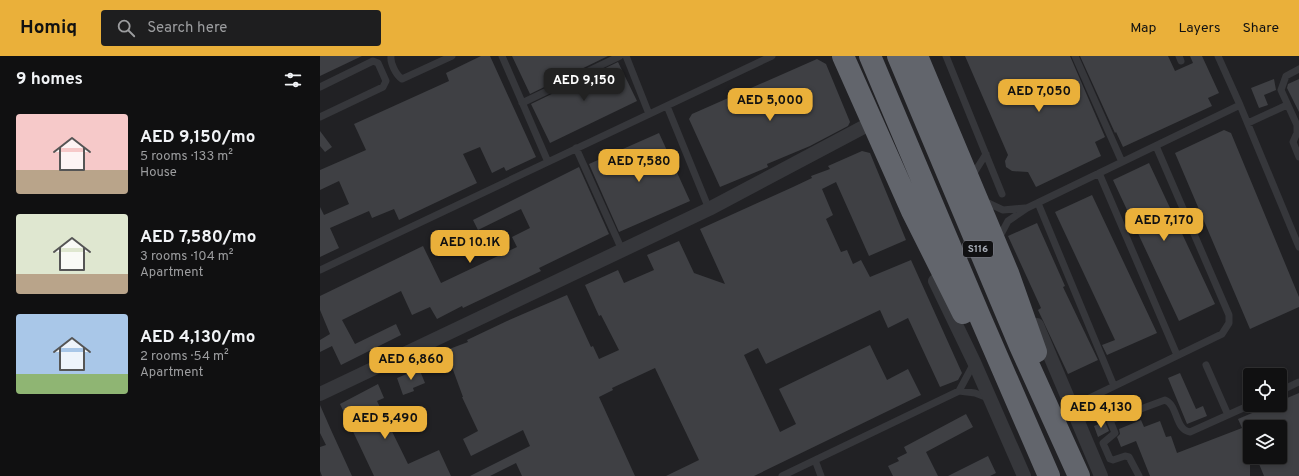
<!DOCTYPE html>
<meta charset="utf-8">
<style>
:root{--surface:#101011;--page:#1e1e1f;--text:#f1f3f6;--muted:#9c9d9f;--line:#303031;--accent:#eab03a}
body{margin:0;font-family:Overpass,sans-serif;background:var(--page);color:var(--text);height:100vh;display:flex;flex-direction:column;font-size:15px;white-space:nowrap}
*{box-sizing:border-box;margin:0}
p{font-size:13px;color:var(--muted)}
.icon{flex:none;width:22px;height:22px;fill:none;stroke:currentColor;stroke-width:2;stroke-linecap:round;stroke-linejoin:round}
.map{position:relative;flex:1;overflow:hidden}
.details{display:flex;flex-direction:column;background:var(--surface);width:320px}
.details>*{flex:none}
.buttons{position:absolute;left:923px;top:312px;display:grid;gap:8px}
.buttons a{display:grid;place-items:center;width:44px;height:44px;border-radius:4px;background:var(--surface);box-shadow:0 2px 6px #0003,0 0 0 1px var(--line);font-size:20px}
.price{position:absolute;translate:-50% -34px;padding:0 9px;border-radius:8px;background:var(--accent);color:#111;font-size:13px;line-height:26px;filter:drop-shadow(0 1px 2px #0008)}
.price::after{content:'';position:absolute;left:50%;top:24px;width:12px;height:9px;margin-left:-6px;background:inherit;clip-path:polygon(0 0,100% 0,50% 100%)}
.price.current{background:#222;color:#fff}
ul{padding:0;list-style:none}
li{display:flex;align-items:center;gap:12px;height:100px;padding:0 16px}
li span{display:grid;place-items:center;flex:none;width:112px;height:80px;border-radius:4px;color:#555}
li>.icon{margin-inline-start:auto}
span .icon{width:48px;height:48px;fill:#fffc;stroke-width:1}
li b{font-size:17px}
h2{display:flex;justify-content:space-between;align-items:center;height:48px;padding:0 16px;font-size:17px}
header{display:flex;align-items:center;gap:24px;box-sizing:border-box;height:56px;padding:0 20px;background:var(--accent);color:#111}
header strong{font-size:19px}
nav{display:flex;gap:22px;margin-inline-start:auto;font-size:14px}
.search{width:280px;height:36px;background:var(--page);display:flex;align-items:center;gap:10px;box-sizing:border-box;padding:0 14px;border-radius:4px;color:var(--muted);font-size:15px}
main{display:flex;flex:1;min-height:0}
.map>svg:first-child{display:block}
.built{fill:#212124;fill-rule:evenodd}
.building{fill:#3f4044}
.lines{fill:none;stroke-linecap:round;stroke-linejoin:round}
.lane{stroke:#36373b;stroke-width:7}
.street{stroke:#36373b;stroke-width:14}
.highway{stroke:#62656c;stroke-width:22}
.labels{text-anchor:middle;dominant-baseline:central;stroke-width:3;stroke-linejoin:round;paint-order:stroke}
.shield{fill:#101012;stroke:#7a7d85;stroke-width:1}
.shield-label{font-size:10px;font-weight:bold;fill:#a7acb6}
</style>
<header>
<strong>Homiq</strong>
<div class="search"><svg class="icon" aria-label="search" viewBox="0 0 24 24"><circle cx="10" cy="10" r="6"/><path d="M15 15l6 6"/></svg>Search here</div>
<nav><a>Map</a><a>Layers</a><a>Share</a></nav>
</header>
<main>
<section class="details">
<h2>9 homes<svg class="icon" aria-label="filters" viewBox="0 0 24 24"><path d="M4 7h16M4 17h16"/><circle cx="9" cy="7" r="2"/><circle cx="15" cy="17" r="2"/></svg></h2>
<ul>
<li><span style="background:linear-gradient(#f6c9c9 70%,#b9a48a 0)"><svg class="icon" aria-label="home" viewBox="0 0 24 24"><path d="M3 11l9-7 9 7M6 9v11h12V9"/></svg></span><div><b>AED 9,150/mo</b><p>5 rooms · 133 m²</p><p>House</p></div></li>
<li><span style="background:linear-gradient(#dfe7d0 75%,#b9a48a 0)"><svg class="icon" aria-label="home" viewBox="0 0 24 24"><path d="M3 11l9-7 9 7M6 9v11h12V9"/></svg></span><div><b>AED 7,580/mo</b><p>3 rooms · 104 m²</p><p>Apartment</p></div></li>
<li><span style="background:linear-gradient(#a9c7e8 75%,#8fb573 0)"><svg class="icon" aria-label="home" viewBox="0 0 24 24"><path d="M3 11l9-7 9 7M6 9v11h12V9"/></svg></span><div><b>AED 4,130/mo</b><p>2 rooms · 54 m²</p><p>Apartment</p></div></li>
</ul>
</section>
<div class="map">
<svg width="979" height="420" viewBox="0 0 979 420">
<rect width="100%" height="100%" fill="#151517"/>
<path class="built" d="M0,0H979V420H0ZM930,319H960V349H930ZM930,371H960V401H930Z"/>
<path class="building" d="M0,0H42L0,20Z
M161,0H170L216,101L186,115L184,111L172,117L160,91L143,98L157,127L79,164L74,153L52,162L49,155L10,172L19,192L0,201V151L4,159L29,148L19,125L0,134V114L46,94L34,68L129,25L126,17Z
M192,0H288L210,38Z
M645,0H750L785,81L775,86L781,100L716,131L708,116L692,115L686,111L685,105L688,99Z
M760,0H848L855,15L873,7L870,0H882L899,37L888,42L892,50L803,91L796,76L795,77Z
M497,3L506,8L530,66L528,70L490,90L447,108L448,111L400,131L369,63L372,58Z
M298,6L317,45L230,87L211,48Z
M954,23L956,34L944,39L948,49L939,52L931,32Z
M979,23V56L967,32L968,28Z
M904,74L911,77L979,241V251L930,273L855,97Z
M0,75L12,91L5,96L0,90Z
M339,77L370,145L299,176L269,108Z
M542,95L550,97L586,184L549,200L516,126L502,133L513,159L506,163L521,196L527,194L533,208L541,204L550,221L591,204L642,317L638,324L620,331L588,262L568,272L560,254L446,308L438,292L424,299L460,376L476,368L459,333L550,289L567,324L588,313L601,339L434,420H346L379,404L335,312L292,332L293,334L279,341L315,420H202L196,407L170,420H150L210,390L203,374L151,400L143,383L158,375L142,341H143L129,303L119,307L116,298L148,286L147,284L187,265L247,239L271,291L273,290L279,303L299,294L281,259L279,260L265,229L298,214L304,227L334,214L327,199L359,185L374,217L405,228L380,173L473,131L492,122L491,120L510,113L508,110Z
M829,107L895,248L859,265L793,124Z
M259,111L289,178L219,212L221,215L143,252L142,250L117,263L110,251L92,259L81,235L22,264L35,288L76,268L81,279L21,309L12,290L0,296V284L10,278L0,254V240L103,190L121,227L197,191L192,181L210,172L201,153L158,174L153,164Z
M772,139L837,277L787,299L782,289L795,284L735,156Z
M717,167L745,230L743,231L778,304L748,318L718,254L721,252L688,180Z
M98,310L105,327L93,332L94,335L83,339L77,322L89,317L88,314Z
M860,317L876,353L883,350L887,360L867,368L848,322Z
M58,328L64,342L57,345L88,408L119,394L131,420H54L20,348Z
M979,337V420H944L937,403L942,401H960V371H930V420H830L816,385L801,391L797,381L800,378L799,373L821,364L824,371L840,365L846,381L851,380L857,397L922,372L918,363L951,349H960V345Z
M0,349L11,374L32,420H2L0,415V391L6,389L0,377Z
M646,358L653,371L606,396L618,420H573L568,410L579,405L577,402L587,397L584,391Z
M785,366L789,375L778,381L774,370Z
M668,400L676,417L670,420H628Z"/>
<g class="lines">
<path class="lane" d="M71,0C70,7 76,19 82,23L132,0
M182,0L228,106
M306,0L329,58
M626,0L682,138
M755,0L802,106
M859,0L861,5
M898,0L920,49L979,191
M979,13L966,20L961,34L977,69V77L973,86L979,101
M0,31L53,5L58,7L66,25L63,31L0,61
M202,47L300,0
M347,50L389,153
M928,67L967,49
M256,92L302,194
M654,117L666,98
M779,117L857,299
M666,146L683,154L705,152
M718,147L794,330
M680,180L688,165L707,152L920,49
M0,214L452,0
M886,309L908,359
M639,335L654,307
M960,335L979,326
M751,351L902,278L909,267V259L836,90
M791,364L845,344C858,349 855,374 870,376L930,349
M757,365L782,356L787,357L795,377L783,387L790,403L793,404L805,400L809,401L819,420
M495,404L501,420
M462,420L639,335L655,337L668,342"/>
<path class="street" d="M615,225L654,306L704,420
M717,269L781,420
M0,338L389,153L553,66"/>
<path class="highway" d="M523,0L592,155L643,257
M550,0L660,261L729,420
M578,0L700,290L759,420
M597,0L688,217L716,296"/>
</g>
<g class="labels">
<rect class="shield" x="643" y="185" width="30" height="16" rx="3"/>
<g class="shield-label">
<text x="658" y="193">S116</text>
</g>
</g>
</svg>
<div class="buttons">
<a><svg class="icon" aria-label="locate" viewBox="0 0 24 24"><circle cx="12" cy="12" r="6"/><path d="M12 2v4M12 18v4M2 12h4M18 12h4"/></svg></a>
<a><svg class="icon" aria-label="layers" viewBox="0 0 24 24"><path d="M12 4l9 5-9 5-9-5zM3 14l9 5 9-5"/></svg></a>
</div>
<b class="price current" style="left:264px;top:46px">AED 9,150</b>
<b class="price" style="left:719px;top:57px">AED 7,050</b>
<b class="price" style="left:450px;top:66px">AED 5,000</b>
<b class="price" style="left:319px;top:127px">AED 7,580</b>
<b class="price" style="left:844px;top:186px">AED 7,170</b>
<b class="price" style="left:150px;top:208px">AED 10.1K</b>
<b class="price" style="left:91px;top:325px">AED 6,860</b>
<b class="price" style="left:781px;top:373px">AED 4,130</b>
<b class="price" style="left:65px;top:384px">AED 5,490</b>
</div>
</main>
